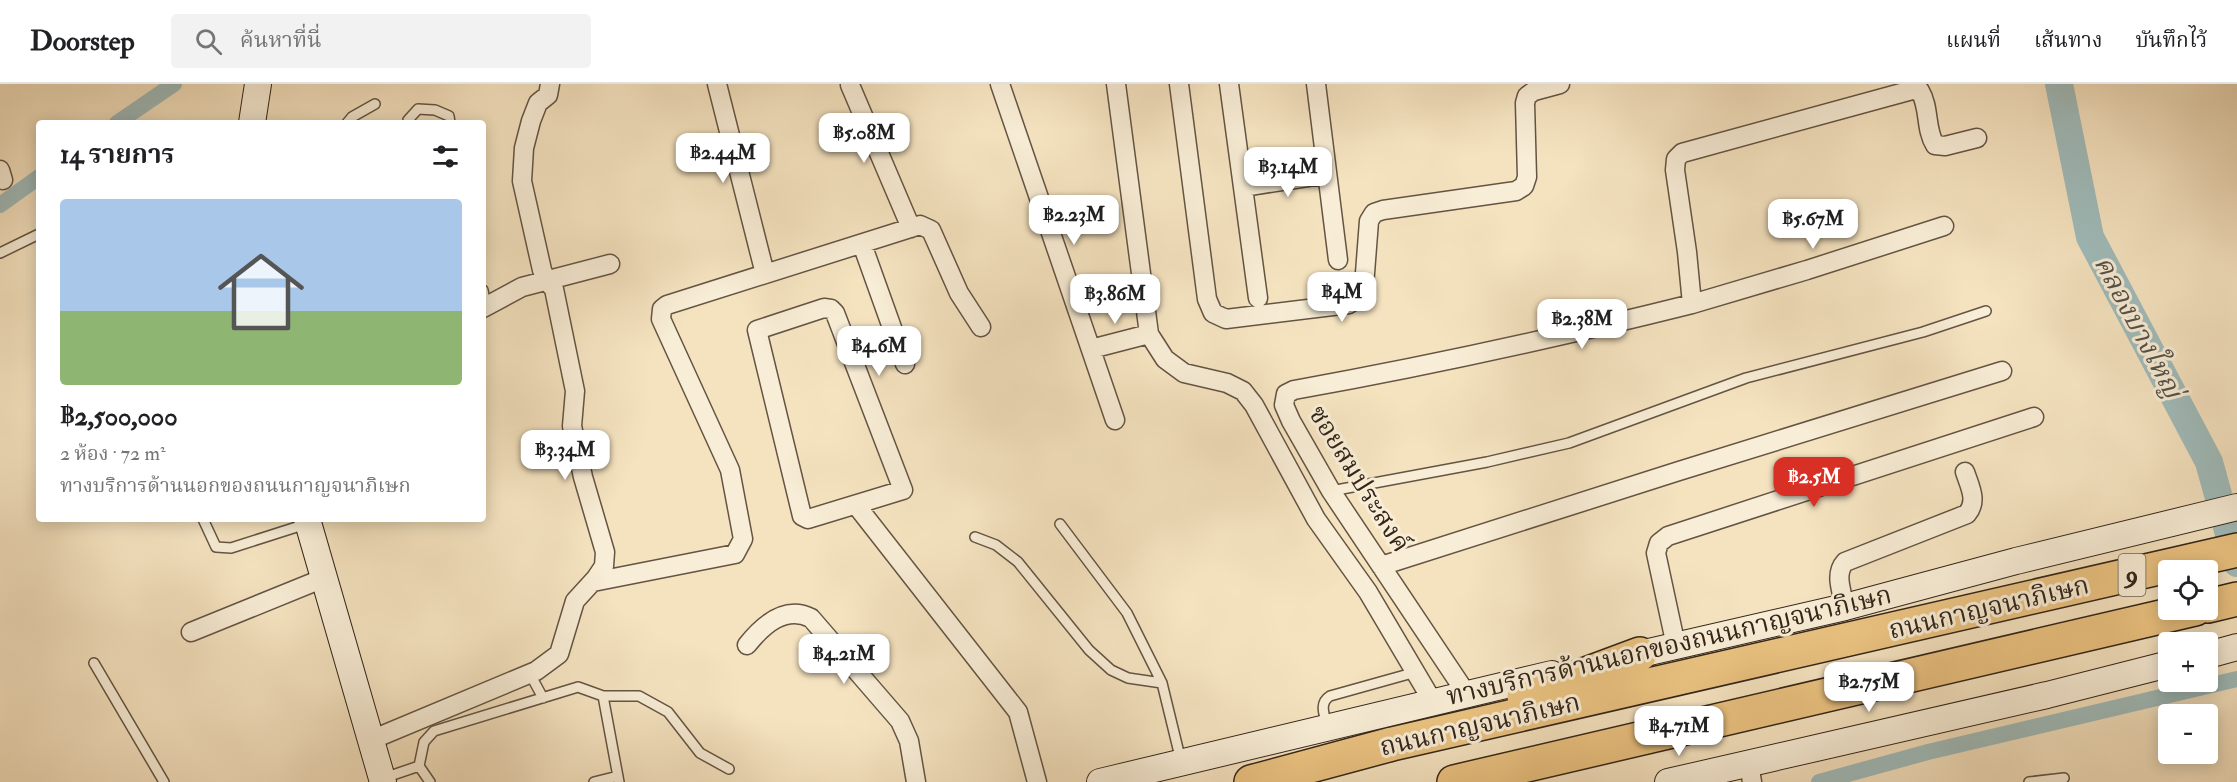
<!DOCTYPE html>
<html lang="th">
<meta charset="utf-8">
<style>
:root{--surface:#fff;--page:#f2f2f2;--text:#202124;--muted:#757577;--line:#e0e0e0;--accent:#d93025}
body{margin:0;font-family:"IM FELL Double Pica","Noto Serif Thai",serif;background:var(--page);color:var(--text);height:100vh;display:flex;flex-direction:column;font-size:22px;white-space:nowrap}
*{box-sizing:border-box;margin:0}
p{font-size:20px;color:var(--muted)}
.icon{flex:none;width:33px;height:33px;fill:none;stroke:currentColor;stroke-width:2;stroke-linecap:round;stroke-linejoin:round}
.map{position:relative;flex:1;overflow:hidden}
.drawer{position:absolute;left:36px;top:36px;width:450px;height:402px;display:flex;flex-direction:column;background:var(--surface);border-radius:6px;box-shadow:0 3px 15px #0003}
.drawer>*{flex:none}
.tools{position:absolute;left:2158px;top:476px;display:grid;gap:12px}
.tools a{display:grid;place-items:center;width:60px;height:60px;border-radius:6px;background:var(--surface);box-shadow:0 3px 15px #0003;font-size:30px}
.price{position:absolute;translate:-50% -51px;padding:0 14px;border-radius:12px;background:#fff;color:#222;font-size:20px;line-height:39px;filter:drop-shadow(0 2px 3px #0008)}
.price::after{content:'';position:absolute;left:50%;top:36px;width:18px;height:14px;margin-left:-9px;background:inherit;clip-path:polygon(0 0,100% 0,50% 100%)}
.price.current{background:var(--accent);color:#fff}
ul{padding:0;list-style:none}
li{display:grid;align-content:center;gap:12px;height:318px;padding:0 24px}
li+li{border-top:2px solid var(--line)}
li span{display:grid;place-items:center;height:186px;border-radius:6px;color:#555}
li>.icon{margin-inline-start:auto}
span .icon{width:108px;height:108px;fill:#fffc;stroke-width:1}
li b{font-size:26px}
h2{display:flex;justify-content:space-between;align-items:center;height:72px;padding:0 24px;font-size:26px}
header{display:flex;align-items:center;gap:36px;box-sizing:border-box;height:84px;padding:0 30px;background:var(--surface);border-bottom:2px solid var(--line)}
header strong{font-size:28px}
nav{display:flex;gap:33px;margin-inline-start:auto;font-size:21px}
.search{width:420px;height:54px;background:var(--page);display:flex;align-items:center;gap:15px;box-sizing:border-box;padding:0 21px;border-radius:6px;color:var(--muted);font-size:22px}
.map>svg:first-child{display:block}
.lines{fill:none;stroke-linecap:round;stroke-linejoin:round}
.canal{stroke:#a0bcbb;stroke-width:16}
.river{stroke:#a0bcbb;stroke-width:28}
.lane-casing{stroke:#645443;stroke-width:12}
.street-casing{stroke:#645443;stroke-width:21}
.secondary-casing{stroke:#332519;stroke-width:28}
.highway-casing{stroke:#332519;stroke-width:36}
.lane{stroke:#f8edd6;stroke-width:9}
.street{stroke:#f8edd6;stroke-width:18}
.secondary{stroke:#f8edd6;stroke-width:26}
.highway{stroke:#eac280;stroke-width:33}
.labels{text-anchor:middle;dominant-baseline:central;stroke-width:6;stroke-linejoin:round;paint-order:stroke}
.shield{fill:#f8edd6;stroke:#6e6152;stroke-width:1.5}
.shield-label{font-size:24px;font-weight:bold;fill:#332519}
.street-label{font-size:26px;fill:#332519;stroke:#f8edd6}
.water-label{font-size:27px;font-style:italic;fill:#54524a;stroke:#f8edd6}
</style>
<header>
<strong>Doorstep</strong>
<div class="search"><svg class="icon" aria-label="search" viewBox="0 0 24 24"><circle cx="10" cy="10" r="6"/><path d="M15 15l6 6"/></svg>ค้นหาที่นี่</div>
<nav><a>แผนที่</a><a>เส้นทาง</a><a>บันทึกไว้</a></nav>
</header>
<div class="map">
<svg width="2237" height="698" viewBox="0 0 2237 698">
<rect width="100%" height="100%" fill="#f5e3c0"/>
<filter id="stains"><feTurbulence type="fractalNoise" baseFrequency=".00333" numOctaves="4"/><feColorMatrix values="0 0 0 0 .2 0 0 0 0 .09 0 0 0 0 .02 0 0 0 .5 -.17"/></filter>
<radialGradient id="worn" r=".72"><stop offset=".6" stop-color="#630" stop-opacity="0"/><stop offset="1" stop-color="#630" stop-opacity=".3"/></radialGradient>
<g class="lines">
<path class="canal" d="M117,39L174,0
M0,121L39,93
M1819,698L1928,668L2237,595"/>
<path class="river" d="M2059,0L2090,153L2209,378L2237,479"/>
<defs>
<path id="lane" d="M347,39L352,33L375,20
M408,39V36L418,25L435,26L449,32L450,39
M0,169L39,150
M483,206L486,222
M1331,407L1487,378L1569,359L1746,294L1923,248L1986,227
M203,435L216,463L231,464L306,440
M1060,440L1127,529L1162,599L1181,677
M975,453L996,461L1018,478L1089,566L1111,586L1128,594L1162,599
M94,579L164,698
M530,590L543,614
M603,612H639L668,628L700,669L729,685
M1327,641C1324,630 1319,619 1330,612L1416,588
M419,682L430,698
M384,694L419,682L424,658L434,647L578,603L603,612L619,698
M594,698L618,692
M2029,698L2064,694"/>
<path id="street" d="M717,0L765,190
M1000,0L1115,336
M1116,0L1149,250L1165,275L1184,289L1227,299L1243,307L1254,321L1316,435L1368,508L1433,618
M1179,0L1207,215L1213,229L1226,235L1349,220L1359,213L1364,202L1369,137L1374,129L1383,126L1516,107L1524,102L1527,93L1525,19L1527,12L1534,7L1560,0
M1229,0L1258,214
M1316,0L1338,176
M850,1L911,144
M0,86L3,96
M1243,103L1327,90
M862,160L905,280
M1692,220L1807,186L1944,142
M483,224L522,203L610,180
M824,224L831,225L835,229L903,406L808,435L802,432L757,246Z
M1091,265L1149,250
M856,421L1018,628L1037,698
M1381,482L1679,387L2002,287
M593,498L735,470L743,455L730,386L661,235L662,225L667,221L920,141L931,146L959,209L981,243
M1845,523C1842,508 1834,490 1845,478L1967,430C1978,417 1970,403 1965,388
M191,548L324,494
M747,561C763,541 785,521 811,534L900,637L909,657L916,698
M1676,562L1656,469L1659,459L1668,452L2034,333
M1466,609L1331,407L1291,337L1284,321L1286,310L1294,306C1428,282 1560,253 1692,220L1687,168L1675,86L1676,75L1682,69L1912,6L1920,7C1930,24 1925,45 1935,61L1945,62L1977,54
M371,656L536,587L559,570L575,517L596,494L604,482L605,468L583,393L572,342L575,307L554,205L546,196L542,186L522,97L524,64L531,37L538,19L548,11L550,0
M1749,679L1752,698"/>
<path id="secondary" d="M252,39L258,0
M307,435L383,698
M2208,571L2237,563
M1623,574L1845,523L2016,477L2237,423
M1100,698L1552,590
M1668,698L2047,611L2169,580"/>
<path id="highway" d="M2208,522L2237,515
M1524,613L1640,570
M1251,698L1392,660L2237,466
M1454,698L2195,525"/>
</defs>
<use href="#lane" class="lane-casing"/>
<use href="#street" class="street-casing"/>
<use href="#secondary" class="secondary-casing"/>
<use href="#highway" class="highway-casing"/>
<use href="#lane" class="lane"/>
<use href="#street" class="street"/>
<use href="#secondary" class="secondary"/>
<use href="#highway" class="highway"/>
</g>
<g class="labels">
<rect class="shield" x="2118.5" y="470" width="27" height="42" rx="4.5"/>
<g class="shield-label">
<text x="2132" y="491">9</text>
</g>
<g class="street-label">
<text transform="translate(1359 395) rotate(58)">ซอยสมประสงค์</text>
<text transform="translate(1989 524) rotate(-13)">ถนนกาญจนาภิเษก</text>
<text transform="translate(1669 562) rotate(-13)">ทางบริการด้านนอกของถนนกาญจนาภิเษก</text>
<text transform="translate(1480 641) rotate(-13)">ถนนกาญจนาภิเษก</text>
</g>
<g class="water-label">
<text transform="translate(2138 243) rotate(62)">คลองบางใหญ่</text>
</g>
</g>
<rect width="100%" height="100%" filter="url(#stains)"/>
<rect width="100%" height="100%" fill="url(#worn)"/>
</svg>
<div class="tools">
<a><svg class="icon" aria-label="locate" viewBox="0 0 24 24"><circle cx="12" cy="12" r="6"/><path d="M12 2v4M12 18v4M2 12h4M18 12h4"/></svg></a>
<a>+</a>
<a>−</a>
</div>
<b class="price" style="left:864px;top:80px">฿5.08M</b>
<b class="price" style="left:723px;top:100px">฿2.44M</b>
<b class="price" style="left:1288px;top:114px">฿3.14M</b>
<b class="price" style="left:1074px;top:162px">฿2.23M</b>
<b class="price" style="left:1813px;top:166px">฿5.67M</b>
<b class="price" style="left:1342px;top:239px">฿4M</b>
<b class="price" style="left:1115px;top:241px">฿3.86M</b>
<b class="price" style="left:1582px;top:266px">฿2.38M</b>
<b class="price" style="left:879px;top:293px">฿4.6M</b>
<b class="price" style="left:565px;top:397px">฿3.34M</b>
<b class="price current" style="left:1814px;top:424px">฿2.5M</b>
<b class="price" style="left:844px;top:601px">฿4.21M</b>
<b class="price" style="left:1869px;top:629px">฿2.75M</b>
<b class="price" style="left:1679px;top:673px">฿4.71M</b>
<section class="drawer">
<h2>14 รายการ<svg class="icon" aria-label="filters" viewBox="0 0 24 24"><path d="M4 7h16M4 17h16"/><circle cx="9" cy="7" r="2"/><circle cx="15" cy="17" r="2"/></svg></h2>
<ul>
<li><span style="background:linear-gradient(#a9c7e8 60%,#8fb573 0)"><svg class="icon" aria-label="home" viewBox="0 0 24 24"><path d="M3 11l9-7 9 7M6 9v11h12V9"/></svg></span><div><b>฿2,500,000</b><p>2 ห้อง · 72 m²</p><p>ทางบริการด้านนอกของถนนกาญจนาภิเษก</p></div></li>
</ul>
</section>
</div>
